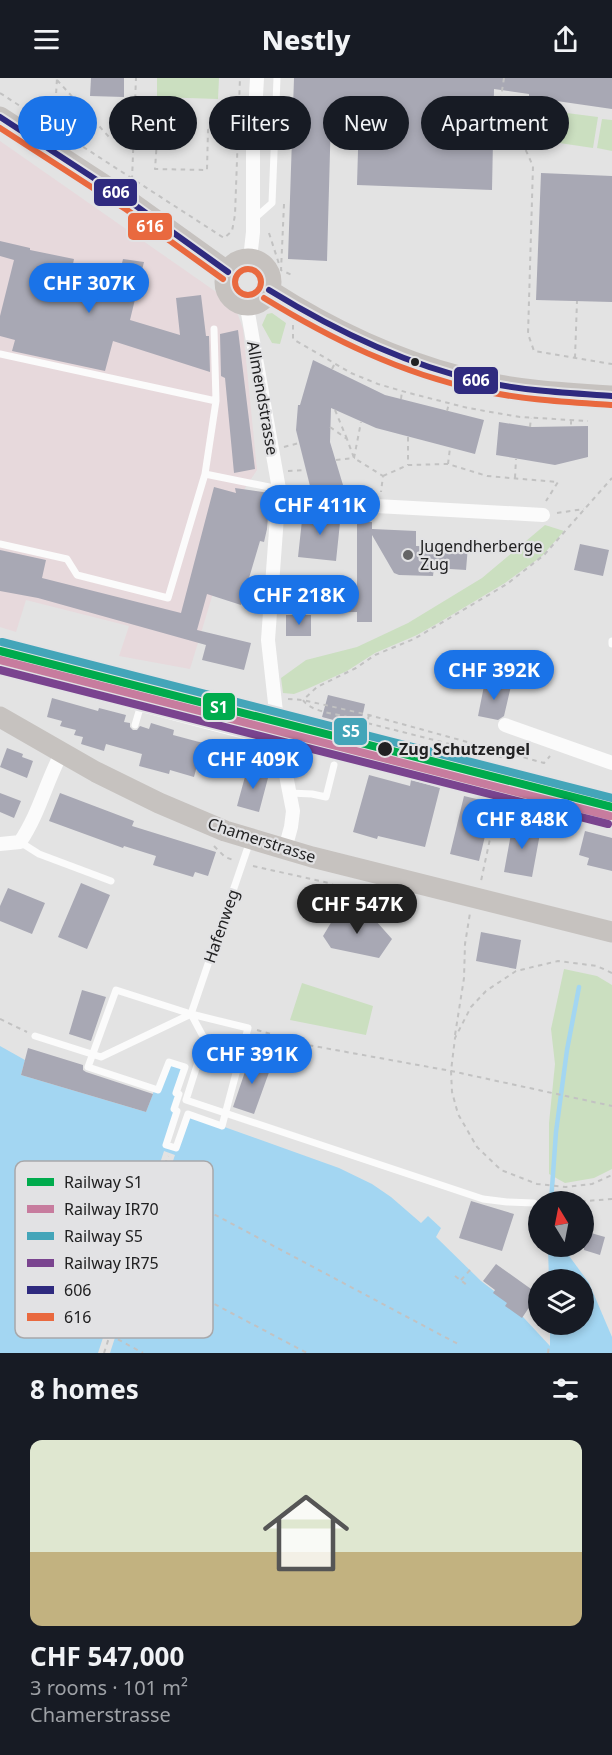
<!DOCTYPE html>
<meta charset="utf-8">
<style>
:root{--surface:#171b24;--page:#242831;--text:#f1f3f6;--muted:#9ea1a6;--line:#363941;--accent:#1a73e8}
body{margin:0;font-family:"Noto Sans",sans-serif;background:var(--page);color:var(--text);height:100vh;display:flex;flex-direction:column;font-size:22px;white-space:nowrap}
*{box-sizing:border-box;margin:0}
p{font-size:20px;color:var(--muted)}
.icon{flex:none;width:33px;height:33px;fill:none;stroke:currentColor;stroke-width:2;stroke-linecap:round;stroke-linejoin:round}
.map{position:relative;height:1275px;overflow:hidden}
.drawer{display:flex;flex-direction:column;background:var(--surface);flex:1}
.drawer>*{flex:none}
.hud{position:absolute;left:18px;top:18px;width:576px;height:54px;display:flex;gap:12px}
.needle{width:39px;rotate:350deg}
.buttons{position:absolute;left:528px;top:1113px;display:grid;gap:12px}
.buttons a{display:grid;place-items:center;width:66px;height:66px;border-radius:50%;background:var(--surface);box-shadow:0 3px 9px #0003;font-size:30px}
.price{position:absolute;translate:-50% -51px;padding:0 14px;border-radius:21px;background:var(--accent);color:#fff;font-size:20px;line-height:39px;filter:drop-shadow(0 2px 3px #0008)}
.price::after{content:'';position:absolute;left:50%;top:36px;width:18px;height:14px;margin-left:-9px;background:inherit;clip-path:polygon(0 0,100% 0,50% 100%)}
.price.selected{background:#222;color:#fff}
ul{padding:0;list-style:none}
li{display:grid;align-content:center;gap:12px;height:318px;padding:0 30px}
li+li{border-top:2px solid var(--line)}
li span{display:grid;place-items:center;height:186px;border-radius:12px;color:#555}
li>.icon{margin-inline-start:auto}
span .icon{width:108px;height:108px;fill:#fffc;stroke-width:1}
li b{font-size:26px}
h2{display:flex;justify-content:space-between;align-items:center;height:72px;padding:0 30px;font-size:26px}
.pill{padding:0 21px;border-radius:27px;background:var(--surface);box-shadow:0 3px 9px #0003;font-size:21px;line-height:54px}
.pill.selected{background:var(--accent);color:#fff}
header{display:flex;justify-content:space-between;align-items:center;height:78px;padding:0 30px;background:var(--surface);font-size:27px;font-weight:800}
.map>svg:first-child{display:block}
.commercial{fill:#e7d9dc}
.green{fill:#cbdfc0}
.water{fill:#a3d6f2}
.pier{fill:#e3e3e3}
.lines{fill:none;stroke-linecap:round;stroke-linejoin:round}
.stream{stroke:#a3d6f2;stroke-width:4.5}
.building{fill:#a8a8b4}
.path{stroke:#c2c2c2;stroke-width:2;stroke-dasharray:4.5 4.5;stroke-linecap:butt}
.lane{stroke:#fbfbfb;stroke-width:7}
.street{stroke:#fbfbfb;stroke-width:14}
.primary{stroke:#c6c2bf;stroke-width:21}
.bus-1-casing{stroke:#e2e2e4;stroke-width:10}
.bus-2-casing{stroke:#e2e2e4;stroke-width:10}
.bus-1{stroke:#2f2a7f;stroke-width:6}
.bus-2{stroke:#e9693f;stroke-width:6}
.rail-1-casing{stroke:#e2e2e4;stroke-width:12}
.rail-2-casing{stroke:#e2e2e4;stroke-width:12}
.rail-3-casing{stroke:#e2e2e4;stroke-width:12}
.rail-4-casing{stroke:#e2e2e4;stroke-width:12}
.rail-1{stroke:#00ab4d;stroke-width:8}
.rail-2{stroke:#c77c9e;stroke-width:8}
.rail-3{stroke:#44a5b9;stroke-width:8}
.rail-4{stroke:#7a448f;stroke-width:8}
.bus-dot{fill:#212122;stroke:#e2e2e4;stroke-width:2}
.poi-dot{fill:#656566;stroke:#e2e2e4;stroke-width:2}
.labels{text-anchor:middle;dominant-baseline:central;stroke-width:4.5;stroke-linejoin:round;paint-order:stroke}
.street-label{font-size:16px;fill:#212122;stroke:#e2e2e4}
.poi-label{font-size:16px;fill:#212122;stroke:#e2e2e4;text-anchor:start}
.stop-label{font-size:16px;font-weight:bold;fill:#212122;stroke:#e2e2e4;text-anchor:start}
.key{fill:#e2e2e4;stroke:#a8a8aa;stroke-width:1.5}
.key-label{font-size:16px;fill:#212122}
.line-badge{stroke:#e2e2e4;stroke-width:2}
.badge-label{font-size:16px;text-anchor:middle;font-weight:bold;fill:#fff}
</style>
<header><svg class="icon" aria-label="menu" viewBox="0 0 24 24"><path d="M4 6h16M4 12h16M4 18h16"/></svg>Nestly<svg class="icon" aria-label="share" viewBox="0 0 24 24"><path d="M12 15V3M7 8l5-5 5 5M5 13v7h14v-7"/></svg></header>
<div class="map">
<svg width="612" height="1275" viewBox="0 0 612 1275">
<rect width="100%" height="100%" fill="#e3e3e3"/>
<path class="commercial" d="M0,63L222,218L236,231L243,251L257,392L245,410L190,591L119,578L129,548L26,522L16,554L0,549Z"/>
<path class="green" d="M157,0H219L218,21L157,19Z
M551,33L598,39L593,70L546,63Z
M602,41L612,42V73L597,70Z
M272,235L286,245L280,266L272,265L262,247L267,236Z
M545,447L564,453L542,478L505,505L440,544L417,557L375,575L347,593L307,611L294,616L283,615L281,600L306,582L357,569L408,545L482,500Z
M564,891L597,898L612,907V1091L594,1100L565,1105L549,1096V1045L555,986L551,951Z
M302,905L373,928L366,957L290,942Z"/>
<path class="water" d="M0,968L25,982L21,997L146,1034L155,1010L169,984L185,989L166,1066L176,1070L188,1036L339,1090L372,1106L391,1119L421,1145L428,1138L441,1150L436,1159L481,1203L511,1226L550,1268V1247L584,1246V1202L549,1201L548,1172L564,1171L589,1205L612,1259V1275H0Z"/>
<path class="pier" d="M164,1073L175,1077L166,1103L184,1114L179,1124L162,1115L110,1275H98Z"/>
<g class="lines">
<path class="stream" d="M551,1124L556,1054L567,972L579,909"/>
</g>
<path class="building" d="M91,0H124V19L90,18Z
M294,0H612V31L529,19V16L494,11L492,112L357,107L359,38L331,37L327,183L288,181Z
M541,95L612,98V224L536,222Z
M0,163L30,170V172L74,181L72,191L118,202L123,181L144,184L130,242L180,257L176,220L201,217L206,258H209L210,294L113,263L105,293L12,273L15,262L0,258V238L14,182L0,178Z
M238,252L255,391L234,395L225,300L221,298L220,256Z
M313,282L385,317L484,342L475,376L376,350L331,330L330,364L343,407L342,417L312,416L296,352L298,327H300Z
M499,344L532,349L588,348V379L555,387L496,377Z
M214,409L236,415L235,410L270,415L267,451L264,464L260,463L241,527L207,516L197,552L251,565L244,592L202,582L206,567L38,520L0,513V472L46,482L42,500L181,535Z
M303,433L341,435L336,483L298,479Z
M357,444H372V451L416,453V468L449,469L450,467L468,468L466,492L434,490L433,498L399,497L394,495L372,457V544H357V534L307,535V519L357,518Z
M580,466L609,472L603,498L574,492Z
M286,537H311V558H286Z
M485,603L511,608L504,638L498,642L478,638Z
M328,617L365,626L360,649L322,639Z
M52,620L98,633L99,630L126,637L124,644L130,645V649L133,652H137L140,648L149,651L151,645L174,652L173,657L203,665L194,699L170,692L169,696L139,688L142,676L106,666L104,673L81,666L83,659L74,657L76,652L60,648L62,643L47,639Z
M7,670L23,676L22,679L33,683L27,700L0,689Z
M254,690L263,693L268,700L259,734L237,728L246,695Z
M369,697L410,708L411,702L440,710L425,769L378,758L377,761L353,754Z
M0,715L21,723L14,740L0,734Z
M60,715L134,743L132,748L216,774L208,798L195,794L193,799L153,787L156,778L124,768L123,770L49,743Z
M464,718L493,725L479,783L450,776Z
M513,745L541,750L532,799L504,794Z
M585,753L612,760V793L587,787L589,780L579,777Z
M81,805L110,817L87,871L58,859Z
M8,810L45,825L32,856L0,843V828Z
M338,833L354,834L376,843L392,861L379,880L331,870L323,858Z
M481,854L521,862L516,891L476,883Z
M82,912L106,919L91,963L69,956Z
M28,970L83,987V992L86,994L153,1016L146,1034L21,997Z
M250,979L272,986L254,1036L233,1029Z
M471,1123L514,1136L502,1173L459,1160Z
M584,1153L605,1159L600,1177L584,1172Z
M496,1186L538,1216L522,1240L505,1228L507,1225L493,1215L495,1212L483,1203Z"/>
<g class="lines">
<path class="path" d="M504,0L499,32L517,53L533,88L528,256L534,273L612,286
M57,2L109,59L157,62L155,91L207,92L208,52L239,32
M0,15L224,160L232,153L235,137L240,0
M54,51L57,0
M286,66L288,30
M132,102L136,0
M284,126L281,192L294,198
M269,155L280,189
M293,247V261L351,295L378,306L409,315L468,330L520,339L588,343
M575,280L577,223
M332,291L335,285
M401,321L402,313
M335,332L347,361
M447,333L449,325
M571,342V349
M330,349L347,361L354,380L383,398L381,414
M530,349L531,340
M408,359V387
M284,369L299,365
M336,382L354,380L361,344
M448,386L450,370
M288,393L306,392
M383,398L408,387L448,386L487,398L558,404L546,423
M515,400L516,381
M557,435L584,431
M288,621L303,622L369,637L544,685L550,678
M369,637L367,645L501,679L503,674
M344,649L347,639C333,635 311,634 303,622L317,609L356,590L375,577L414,561L507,506L544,477L612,400
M296,662L297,669L332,677
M297,662L328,671L331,661
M343,680L357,684L359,678L500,714L481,803
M214,768L225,779L233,782
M253,788L329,805L350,815L382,821L399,820
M612,895L597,888L558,883L516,893L486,913L471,929L455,960L451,993L452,1014L458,1036L477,1069L501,1092L537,1106L566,1109L592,1106L612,1097
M0,941L27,954
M257,952L308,967L451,993L612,1028
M455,957L464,900L465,866L470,835
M159,1107L458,1266
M572,1124L612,1121
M135,1184L307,1275
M455,1198L467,1207
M461,1202L470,1192
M110,1257L143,1275
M104,1275L168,1078
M548,1275L549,1267"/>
<path class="lane" d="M255,140L272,125L277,0
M214,251L216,323
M0,276L216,323L205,396L168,520L77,497L67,481L0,466
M205,396L279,411
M612,563V566
M49,606L269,664L279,661
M135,647L140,630
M290,715L312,716L326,719L334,687
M20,764L39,776L111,803
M116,912L191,936L248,950L222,1048L188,1036L176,1070L166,1067L177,1033L174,1031L179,1016L176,1015L185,989L169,984L158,1012L88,989Z
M191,936L250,763
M35,958L101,979L191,936L205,962L186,1022L483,1121L507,1124L534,1125"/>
<path class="street" d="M250,181L253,154V69L257,0
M248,227V235L279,411L268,562L279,661L293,733L291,749L285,771
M279,411L302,424L543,437
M505,647L612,685
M0,766L20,764C39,736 46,704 62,674"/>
<path class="primary" d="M0,39L132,125L228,194
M225 204a23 23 0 1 1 46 0a23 23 0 1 1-46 0Z
M269,212C328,250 394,281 462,299C510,312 562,315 612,318
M0,639L96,694L159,725L225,753L312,779L612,854"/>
<defs>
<path id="bus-1" d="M0,39L132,125L228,194
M269,212C334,252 404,286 479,303C523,313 568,315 612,318"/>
<path id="bus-2" d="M0,50L127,132L223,201
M235 204a13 13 0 1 1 26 0a13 13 0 1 1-26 0Z
M264,220C331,261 402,296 479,312C522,322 567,324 611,327"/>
</defs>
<use href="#bus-1" class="bus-1-casing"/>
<use href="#bus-2" class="bus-2-casing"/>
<use href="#bus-1" class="bus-1"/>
<use href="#bus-2" class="bus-2"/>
<defs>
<path id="rail-1" d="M0,573L612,729"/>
<path id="rail-2" d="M0,582L610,738"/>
<path id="rail-3" d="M2,564L612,720"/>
<path id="rail-4" d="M0,592L608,746"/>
</defs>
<use href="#rail-1" class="rail-1-casing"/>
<use href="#rail-2" class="rail-2-casing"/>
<use href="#rail-3" class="rail-3-casing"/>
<use href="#rail-4" class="rail-4-casing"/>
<use href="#rail-1" class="rail-1"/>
<use href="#rail-2" class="rail-2"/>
<use href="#rail-3" class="rail-3"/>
<use href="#rail-4" class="rail-4"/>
</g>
<g class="bus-dot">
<circle cx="415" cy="284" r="5"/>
<circle cx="385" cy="671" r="8"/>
</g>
<circle class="poi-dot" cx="408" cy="477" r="6"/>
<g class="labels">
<g class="street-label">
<text transform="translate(263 320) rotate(80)">Allmendstrasse</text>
<text transform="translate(262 762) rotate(18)">Chamerstrasse</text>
<text transform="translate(221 848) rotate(-71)">Hafenweg</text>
</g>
<g class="poi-label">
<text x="420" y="468">Jugendherberge<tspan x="420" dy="18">Zug</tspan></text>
</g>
<g class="stop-label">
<text x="399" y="671">Zug Schutzengel</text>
</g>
</g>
<rect x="15" y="1083" width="198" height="177" rx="9" class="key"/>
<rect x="27" y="1100" width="27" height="8" fill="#00ab4d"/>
<rect x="27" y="1127" width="27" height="8" fill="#c77c9e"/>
<rect x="27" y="1154" width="27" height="8" fill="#44a5b9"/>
<rect x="27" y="1181" width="27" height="8" fill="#7a448f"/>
<rect x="27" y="1208" width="27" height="8" fill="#2f2a7f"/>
<rect x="27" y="1235" width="27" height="8" fill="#e9693f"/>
<g class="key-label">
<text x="64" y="1110">Railway S1</text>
<text x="64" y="1137">Railway IR70</text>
<text x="64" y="1164">Railway S5</text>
<text x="64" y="1191">Railway IR75</text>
<text x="64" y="1218">606</text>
<text x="64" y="1245">616</text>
</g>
<g class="line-badge">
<rect x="93" y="100" width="45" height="29" rx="6" fill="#2f2a7f"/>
<rect x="127" y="134" width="46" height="29" rx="6" fill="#e9693f"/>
<rect x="453" y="288" width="46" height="29" rx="6" fill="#2f2a7f"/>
<rect x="202" y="614" width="34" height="29" rx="6" fill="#00ab4d"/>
<rect x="333" y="639" width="35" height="29" rx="6" fill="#44a5b9"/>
</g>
<g class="badge-label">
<text x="116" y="120">606</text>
<text x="150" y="154">616</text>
<text x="476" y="308">606</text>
<text x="219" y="635">S1</text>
<text x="351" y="659">S5</text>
</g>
</svg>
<div class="buttons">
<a><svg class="needle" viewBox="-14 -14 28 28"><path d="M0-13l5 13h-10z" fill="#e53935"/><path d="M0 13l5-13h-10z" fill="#9ea1a6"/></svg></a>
<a><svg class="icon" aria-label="layers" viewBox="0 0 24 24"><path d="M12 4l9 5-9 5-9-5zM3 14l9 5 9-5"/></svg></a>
</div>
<b class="price" style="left:89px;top:236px">CHF 307K</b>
<b class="price" style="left:320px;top:458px">CHF 411K</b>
<b class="price" style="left:299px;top:548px">CHF 218K</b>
<b class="price" style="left:494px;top:623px">CHF 392K</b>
<b class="price" style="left:253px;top:712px">CHF 409K</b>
<b class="price" style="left:522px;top:772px">CHF 848K</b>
<b class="price selected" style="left:357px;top:857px">CHF 547K</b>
<b class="price" style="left:252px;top:1007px">CHF 391K</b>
<div class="hud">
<a class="pill selected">Buy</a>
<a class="pill">Rent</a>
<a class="pill">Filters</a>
<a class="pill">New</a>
<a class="pill">Apartment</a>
</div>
</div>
<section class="drawer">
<h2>8 homes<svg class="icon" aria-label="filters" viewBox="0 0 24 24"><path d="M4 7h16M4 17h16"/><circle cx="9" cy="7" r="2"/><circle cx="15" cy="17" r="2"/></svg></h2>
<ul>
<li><span style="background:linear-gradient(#dfe7d0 60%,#c2b280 0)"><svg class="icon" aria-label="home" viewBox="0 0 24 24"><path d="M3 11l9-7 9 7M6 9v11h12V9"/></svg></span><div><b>CHF 547,000</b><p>3 rooms · 101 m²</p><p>Chamerstrasse</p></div></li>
</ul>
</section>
